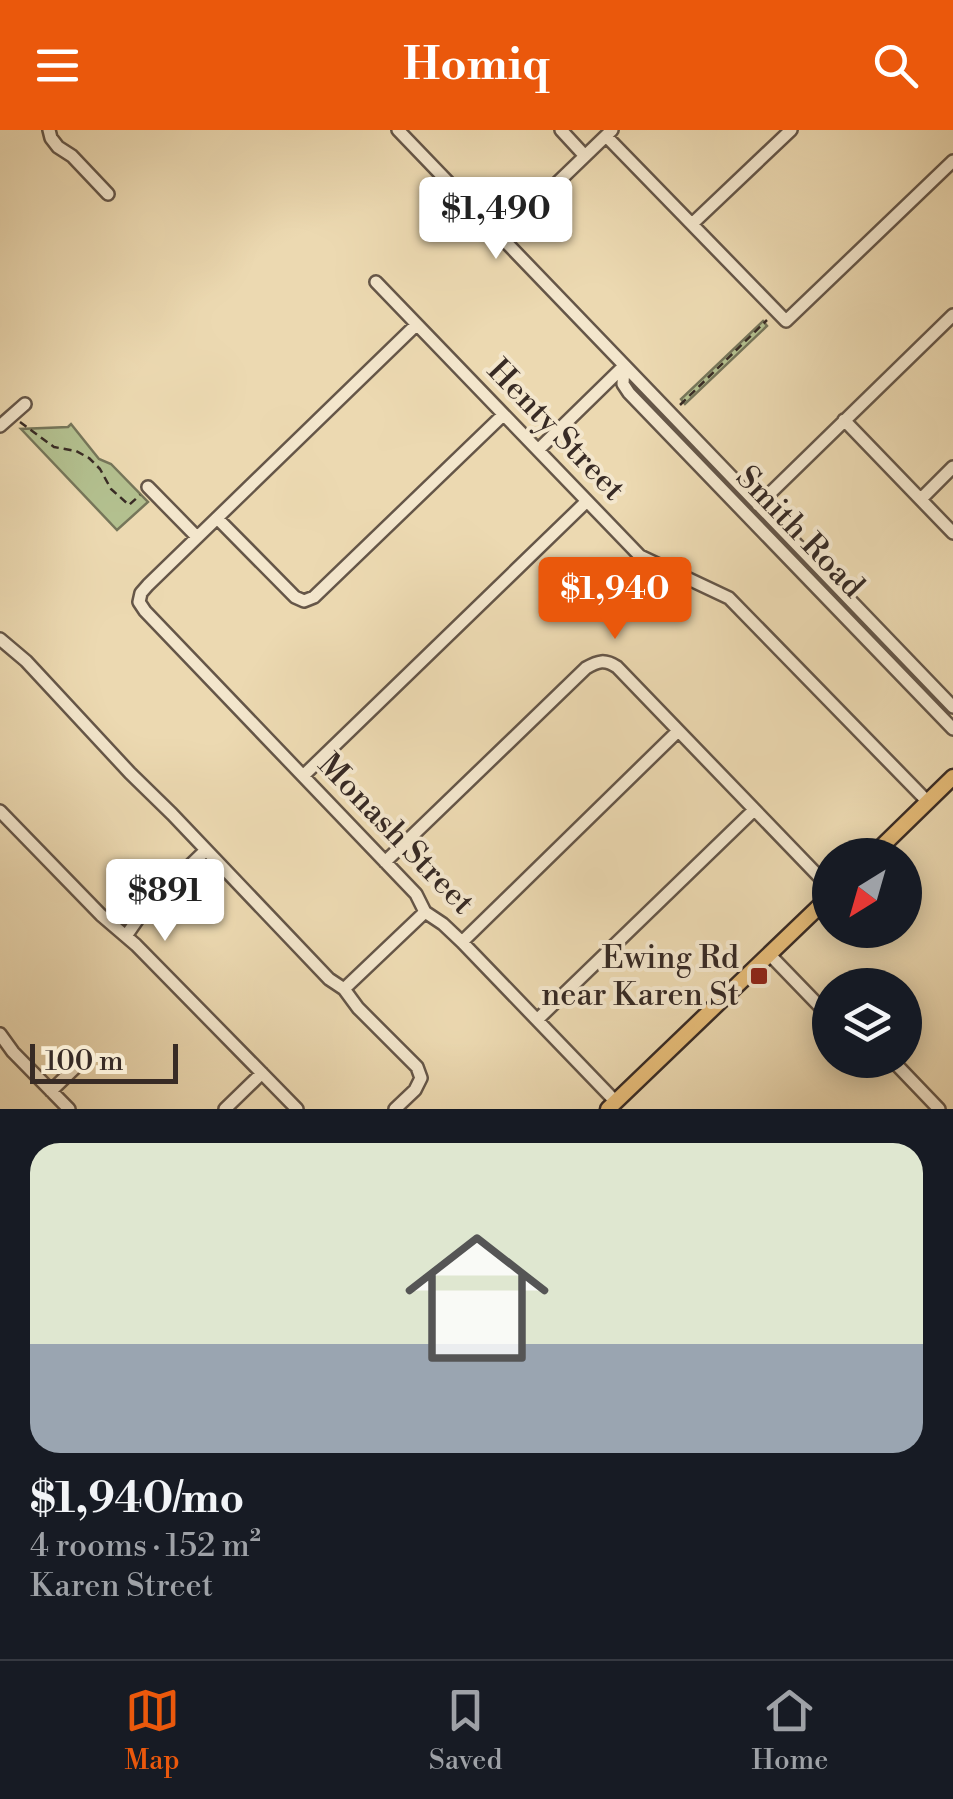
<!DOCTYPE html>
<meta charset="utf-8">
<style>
:root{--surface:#171b24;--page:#242831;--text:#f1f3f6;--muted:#9ea1a6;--line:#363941;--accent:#ea580c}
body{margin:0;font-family:"Libre Bodoni",serif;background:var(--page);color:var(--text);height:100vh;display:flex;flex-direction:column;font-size:38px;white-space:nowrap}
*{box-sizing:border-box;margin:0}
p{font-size:32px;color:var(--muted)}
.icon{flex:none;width:55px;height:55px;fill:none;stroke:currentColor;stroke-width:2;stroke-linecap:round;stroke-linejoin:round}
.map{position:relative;height:979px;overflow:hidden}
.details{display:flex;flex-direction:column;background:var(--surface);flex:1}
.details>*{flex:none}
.needle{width:65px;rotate:217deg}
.buttons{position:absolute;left:812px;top:708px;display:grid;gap:20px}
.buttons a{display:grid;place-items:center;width:110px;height:110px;border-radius:50%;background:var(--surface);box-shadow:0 5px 25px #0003;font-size:50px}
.scale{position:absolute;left:30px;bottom:25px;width:148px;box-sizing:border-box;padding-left:10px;border:5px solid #382b25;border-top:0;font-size:28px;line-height:35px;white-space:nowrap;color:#382b25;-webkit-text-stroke:8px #f3e6cc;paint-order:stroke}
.price{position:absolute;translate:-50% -85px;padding:0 22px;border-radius:10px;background:#fff;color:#222;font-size:32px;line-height:65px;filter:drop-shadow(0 2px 5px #0008)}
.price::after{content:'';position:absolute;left:50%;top:60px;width:30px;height:22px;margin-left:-15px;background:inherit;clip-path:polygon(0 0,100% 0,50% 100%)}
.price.current{background:var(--accent);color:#fff}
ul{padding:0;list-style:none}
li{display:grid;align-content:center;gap:20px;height:530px;padding:0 30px}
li+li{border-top:2px solid var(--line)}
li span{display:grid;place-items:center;height:310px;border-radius:30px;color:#555}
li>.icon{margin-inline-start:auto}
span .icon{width:180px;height:180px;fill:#fffc;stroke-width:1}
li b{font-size:42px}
header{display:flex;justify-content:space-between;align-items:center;height:130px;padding:0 30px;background:var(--accent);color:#fff;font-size:45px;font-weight:700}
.menu{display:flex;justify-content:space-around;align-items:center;height:140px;border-top:2px solid var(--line);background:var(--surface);font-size:28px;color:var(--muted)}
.menu a{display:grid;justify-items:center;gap:5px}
.menu .current{color:var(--accent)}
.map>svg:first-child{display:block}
.green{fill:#b3c08f;stroke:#76765a;stroke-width:2.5}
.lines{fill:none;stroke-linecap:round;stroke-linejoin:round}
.minor-casing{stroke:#655648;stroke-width:16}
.major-casing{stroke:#382b25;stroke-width:19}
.path{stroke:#382b25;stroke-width:2.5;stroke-dasharray:8 5;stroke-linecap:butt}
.minor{stroke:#f3e6cc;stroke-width:11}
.major{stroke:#e6bc78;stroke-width:14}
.poi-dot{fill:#8f2418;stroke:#f3e6cc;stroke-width:4}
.labels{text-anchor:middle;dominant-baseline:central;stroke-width:8;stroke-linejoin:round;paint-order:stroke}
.street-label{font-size:32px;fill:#382b25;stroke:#f3e6cc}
.poi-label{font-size:32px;fill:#382b25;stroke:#f3e6cc;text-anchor:end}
</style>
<header><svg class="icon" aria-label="menu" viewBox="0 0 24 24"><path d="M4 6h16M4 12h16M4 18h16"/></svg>Homiq<svg class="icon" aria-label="search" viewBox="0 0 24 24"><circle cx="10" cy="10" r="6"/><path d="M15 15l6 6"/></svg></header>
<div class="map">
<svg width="953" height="979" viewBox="0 0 953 979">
<rect width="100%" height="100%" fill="#ecd9b1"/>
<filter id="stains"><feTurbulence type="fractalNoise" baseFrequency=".002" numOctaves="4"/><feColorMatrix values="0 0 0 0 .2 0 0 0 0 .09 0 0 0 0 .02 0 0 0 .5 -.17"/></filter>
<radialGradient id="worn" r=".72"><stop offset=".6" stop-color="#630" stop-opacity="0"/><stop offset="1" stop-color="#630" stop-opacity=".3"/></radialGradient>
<path class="green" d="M763,191L767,196L685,274L681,269Z
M71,294L99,329L111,334L148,372L117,400L21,299L68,297Z"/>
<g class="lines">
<defs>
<path id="minor" d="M49,0L51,8L58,17L72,26L108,64
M398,0L953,577
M561,0L585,26
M606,6L786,191L953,31
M692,94L791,0
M501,107L612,0
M376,152L640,426L729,468L928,672
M416,195L148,455L141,463L139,472L145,481L416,764L425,782L443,794L462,812L616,972
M624,236L623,254L629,263L953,599
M844,290L953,403
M0,296L25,274
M538,320L624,236
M148,357L197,407
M921,369L953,337
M758,375L953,185
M217,388L295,467L304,471L314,467L503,285
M0,509L26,531L130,643L172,684L329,849L344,859L358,878L417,937L421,948L415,960L395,979
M303,646L587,371
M0,681L101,785L136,815L297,979
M385,732L586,538C598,531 605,529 617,537L830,758
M126,806L144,780L206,720
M462,812L677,602
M770,825L830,887
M344,859L425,782
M537,890L754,680
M0,904L13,922L69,979
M892,930L939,979
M51,961L83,930
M225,979L262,943"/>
<path id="major" d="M873,725L953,647
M608,979L830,766"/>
</defs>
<use href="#minor" class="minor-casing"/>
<use href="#major" class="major-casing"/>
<path class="path" d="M680,275L767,190
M20,292L54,317L76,321L89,328L100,339L111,359L129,375L140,365"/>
<use href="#minor" class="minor"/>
<use href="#major" class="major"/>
</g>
<rect class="poi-dot" x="749" y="836" width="20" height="20" rx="5"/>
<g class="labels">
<g class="street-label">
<text transform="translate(556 300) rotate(46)">Henty Street</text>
<text transform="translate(800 402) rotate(46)">Smith Road</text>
<text transform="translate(396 704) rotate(46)">Monash Street</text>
</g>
<g class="poi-label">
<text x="739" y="828">Ewing Rd<tspan x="739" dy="37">near Karen St</tspan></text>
</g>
</g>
<rect width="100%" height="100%" filter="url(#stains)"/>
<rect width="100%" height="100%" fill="url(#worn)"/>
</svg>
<div class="buttons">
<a><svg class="needle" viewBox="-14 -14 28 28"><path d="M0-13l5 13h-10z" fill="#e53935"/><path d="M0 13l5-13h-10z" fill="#9ea1a6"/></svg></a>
<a><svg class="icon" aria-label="layers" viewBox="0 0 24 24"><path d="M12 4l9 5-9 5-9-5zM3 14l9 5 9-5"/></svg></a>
</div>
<div class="scale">100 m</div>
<b class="price" style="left:496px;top:132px">$1,490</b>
<b class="price current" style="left:615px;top:512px">$1,940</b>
<b class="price" style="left:165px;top:814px">$891</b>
</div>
<section class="details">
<ul>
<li><span style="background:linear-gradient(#dfe7d0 65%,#9aa5b1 0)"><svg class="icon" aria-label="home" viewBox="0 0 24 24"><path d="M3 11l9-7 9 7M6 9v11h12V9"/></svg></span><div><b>$1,940/mo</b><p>4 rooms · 152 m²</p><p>Karen Street</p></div></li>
</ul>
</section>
<nav class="menu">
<a class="current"><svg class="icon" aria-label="map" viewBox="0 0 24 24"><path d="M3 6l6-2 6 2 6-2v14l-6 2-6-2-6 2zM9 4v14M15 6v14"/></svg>Map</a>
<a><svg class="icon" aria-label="saved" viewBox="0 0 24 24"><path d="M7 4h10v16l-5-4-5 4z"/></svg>Saved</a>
<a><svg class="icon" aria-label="home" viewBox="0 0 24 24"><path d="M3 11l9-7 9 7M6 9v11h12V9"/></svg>Home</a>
</nav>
